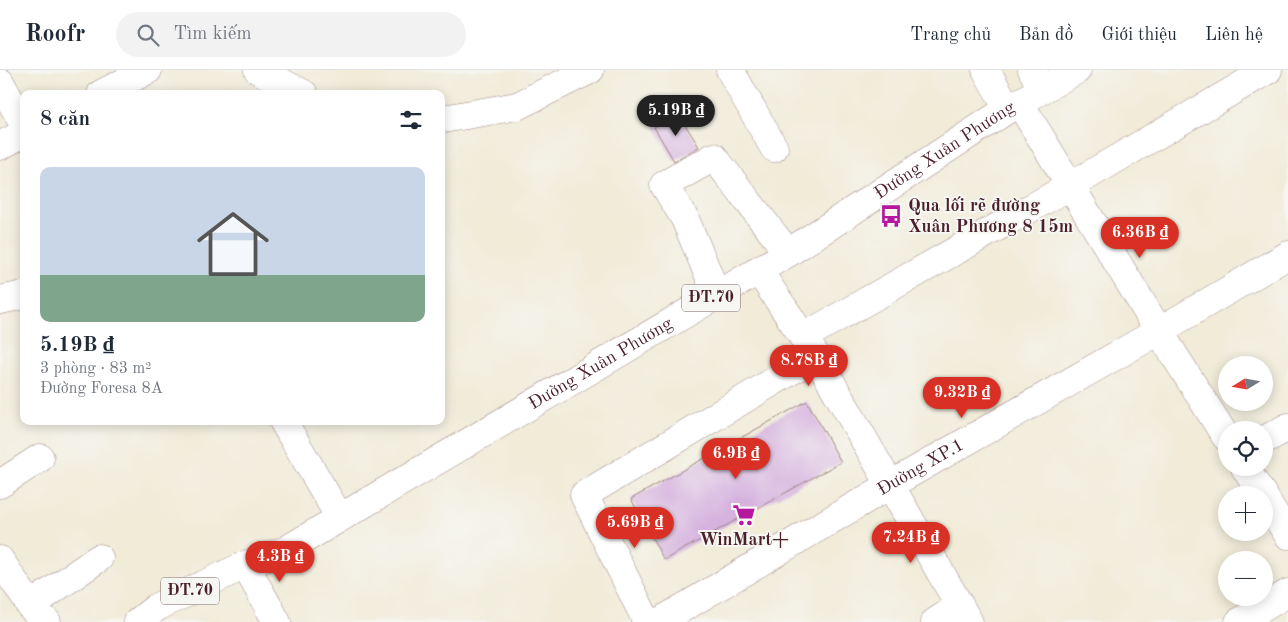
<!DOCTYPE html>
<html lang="vi">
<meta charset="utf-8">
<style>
:root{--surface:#fff;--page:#f2f2f3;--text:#1f2937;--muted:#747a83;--line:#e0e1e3;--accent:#d93025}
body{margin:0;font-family:"Old Standard TT",serif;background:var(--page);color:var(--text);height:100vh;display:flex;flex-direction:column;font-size:19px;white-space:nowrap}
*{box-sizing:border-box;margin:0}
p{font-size:16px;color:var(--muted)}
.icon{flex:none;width:28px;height:28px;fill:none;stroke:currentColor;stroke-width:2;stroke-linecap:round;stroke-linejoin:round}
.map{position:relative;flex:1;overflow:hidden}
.side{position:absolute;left:20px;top:20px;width:425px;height:335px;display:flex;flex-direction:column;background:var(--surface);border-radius:10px;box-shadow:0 2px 12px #0003}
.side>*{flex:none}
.needle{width:32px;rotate:259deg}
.controls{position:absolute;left:1218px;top:286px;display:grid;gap:10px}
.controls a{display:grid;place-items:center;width:55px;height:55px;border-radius:50%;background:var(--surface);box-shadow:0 2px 12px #0003;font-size:25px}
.price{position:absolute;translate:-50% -42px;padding:0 11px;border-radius:18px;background:var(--accent);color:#fff;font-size:16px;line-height:32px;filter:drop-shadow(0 1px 2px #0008)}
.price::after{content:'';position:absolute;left:50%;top:30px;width:15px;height:11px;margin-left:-8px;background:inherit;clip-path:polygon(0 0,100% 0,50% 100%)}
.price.selected{background:#222;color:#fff}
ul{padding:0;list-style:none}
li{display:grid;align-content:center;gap:10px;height:265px;padding:0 20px}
li span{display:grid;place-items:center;height:155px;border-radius:10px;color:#555}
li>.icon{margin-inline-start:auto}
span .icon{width:90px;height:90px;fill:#fffc;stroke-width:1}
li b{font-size:21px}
h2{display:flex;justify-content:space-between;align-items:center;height:60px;padding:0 20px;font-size:21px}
header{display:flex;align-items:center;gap:30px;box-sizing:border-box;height:70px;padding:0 25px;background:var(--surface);border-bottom:1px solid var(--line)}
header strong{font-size:24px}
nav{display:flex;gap:28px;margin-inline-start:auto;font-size:18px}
.search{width:350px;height:45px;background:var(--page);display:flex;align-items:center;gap:12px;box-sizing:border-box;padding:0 18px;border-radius:28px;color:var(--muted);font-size:19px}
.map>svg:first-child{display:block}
.building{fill:#d6b2df}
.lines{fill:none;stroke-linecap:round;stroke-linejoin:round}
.minor-casing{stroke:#9e8582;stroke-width:29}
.major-casing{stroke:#9e8582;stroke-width:29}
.minor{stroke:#fff;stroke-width:28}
.major{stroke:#fff;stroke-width:28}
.labels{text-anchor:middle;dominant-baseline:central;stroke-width:4;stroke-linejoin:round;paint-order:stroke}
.shield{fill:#f6f6f2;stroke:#7e6067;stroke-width:1}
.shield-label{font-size:16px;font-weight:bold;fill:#4a1f2b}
.street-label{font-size:18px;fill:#4a1f2b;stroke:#f6f6f2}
.poi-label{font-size:18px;font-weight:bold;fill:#4a1f2b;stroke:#f6f6f2;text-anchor:start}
</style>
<header>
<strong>Roofr</strong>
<div class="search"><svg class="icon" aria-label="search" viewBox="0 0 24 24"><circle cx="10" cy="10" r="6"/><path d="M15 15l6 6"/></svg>Tìm kiếm</div>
<nav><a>Trang chủ</a><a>Bản đồ</a><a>Giới thiệu</a><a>Liên hệ</a></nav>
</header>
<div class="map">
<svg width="1288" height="552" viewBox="0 0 1288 552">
<rect width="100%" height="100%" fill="#f6f6f2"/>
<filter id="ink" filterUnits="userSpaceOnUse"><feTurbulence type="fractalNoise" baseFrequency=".02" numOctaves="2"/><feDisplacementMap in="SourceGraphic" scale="10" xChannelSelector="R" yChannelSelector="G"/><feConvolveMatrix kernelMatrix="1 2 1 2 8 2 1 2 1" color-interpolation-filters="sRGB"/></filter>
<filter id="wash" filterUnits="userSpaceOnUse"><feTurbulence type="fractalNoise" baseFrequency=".0096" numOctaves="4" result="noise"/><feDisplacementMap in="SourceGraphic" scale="20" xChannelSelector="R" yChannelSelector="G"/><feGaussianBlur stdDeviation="1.12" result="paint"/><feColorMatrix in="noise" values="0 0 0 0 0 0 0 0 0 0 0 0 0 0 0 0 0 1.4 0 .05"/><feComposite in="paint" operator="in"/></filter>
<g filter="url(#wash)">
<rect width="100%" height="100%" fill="#f1ebd8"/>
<g id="blocks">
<path class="building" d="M678,43L699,77L674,91L654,57Z
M807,331L841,392L664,490L631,429Z"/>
</g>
</g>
<g filter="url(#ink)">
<use href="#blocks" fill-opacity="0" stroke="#9e8582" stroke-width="1"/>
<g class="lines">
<defs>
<g id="minor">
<path d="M258,0L304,24"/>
<path d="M730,0L774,78"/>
<path d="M986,0L1008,39"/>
<path d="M1032,0L1042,19"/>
<path d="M0,12L24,55"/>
<path d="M101,24L148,0"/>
<path d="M1019,32L1159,261L1226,367"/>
<path d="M441,47L449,48L517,36L590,0"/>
<path d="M0,76L24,63"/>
<path d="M758,200L816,286L969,552"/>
<path d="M717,225L685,149L664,115L714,87L788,183"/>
<path d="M0,230L24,225"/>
<path d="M803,267L1070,116L1268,0"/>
<path d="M283,351L340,448"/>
<path d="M1264,370L1288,357"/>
<path d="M1245,398L1263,425"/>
<path d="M0,414L40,388"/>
<path d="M1264,427L1288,465"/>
<path d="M0,490L32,538L47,552"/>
<path d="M245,495L277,552"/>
<path d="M30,536L99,488"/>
<path d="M647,552L584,425L816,286"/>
<path id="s1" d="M659,552L890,415L1159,261L1288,185"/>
<path d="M935,552L960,536"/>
<path d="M1239,552L1288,523"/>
</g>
<g id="major">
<path id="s2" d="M138,552L157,537L245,495L286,480L340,448L788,183L1008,39L1077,0"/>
</g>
</defs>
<use href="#minor" class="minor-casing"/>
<use href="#major" class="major-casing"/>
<use href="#minor" class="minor"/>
<use href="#major" class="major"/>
</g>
</g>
<defs>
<symbol id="bus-bare" viewBox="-9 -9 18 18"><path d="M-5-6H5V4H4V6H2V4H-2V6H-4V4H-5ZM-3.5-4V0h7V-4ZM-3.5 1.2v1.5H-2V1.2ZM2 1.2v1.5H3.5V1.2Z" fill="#b5179e" stroke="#f6f6f2" stroke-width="2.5" paint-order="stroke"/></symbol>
<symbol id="supermarket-bare" viewBox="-9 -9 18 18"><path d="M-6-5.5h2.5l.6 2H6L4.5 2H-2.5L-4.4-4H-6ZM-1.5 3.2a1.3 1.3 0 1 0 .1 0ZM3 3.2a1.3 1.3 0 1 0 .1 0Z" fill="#b5179e" stroke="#f6f6f2" stroke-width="2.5" paint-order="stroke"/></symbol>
</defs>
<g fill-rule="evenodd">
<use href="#bus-bare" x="875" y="130" width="32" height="32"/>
<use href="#supermarket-bare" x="728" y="429" width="32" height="32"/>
</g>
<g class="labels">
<g class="shield">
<rect x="682" y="214.5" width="58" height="27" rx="4"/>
<rect x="161" y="507.5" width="58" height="27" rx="4"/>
</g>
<g class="shield-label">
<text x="711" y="228">ĐT.70</text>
<text x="190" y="521">ĐT.70</text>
</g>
<g class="street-label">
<text stroke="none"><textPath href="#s2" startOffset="936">Đường Xuân Phương</textPath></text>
<text stroke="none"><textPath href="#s2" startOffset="531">Đường Xuân Phương</textPath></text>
<text stroke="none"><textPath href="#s1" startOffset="304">Đường XP.1</textPath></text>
</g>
<g class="poi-label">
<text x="908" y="136">Qua lối rẽ đường<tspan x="908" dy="21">Xuân Phương 8 15m</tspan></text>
<text x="744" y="470" text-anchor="middle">WinMart+</text>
</g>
</g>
</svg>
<div class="controls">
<a><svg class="needle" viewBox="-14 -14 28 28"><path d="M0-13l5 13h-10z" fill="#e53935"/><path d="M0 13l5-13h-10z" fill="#747a83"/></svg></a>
<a><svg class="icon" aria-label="locate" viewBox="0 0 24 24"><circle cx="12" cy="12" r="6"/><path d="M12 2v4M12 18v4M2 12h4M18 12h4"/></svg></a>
<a>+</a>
<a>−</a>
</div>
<b class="price selected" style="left:676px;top:67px">5.19B ₫</b>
<b class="price" style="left:1140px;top:189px">6.36B ₫</b>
<b class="price" style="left:809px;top:317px">8.78B ₫</b>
<b class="price" style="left:962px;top:349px">9.32B ₫</b>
<b class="price" style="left:736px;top:410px">6.9B ₫</b>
<b class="price" style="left:635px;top:479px">5.69B ₫</b>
<b class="price" style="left:911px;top:494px">7.24B ₫</b>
<b class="price" style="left:280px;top:513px">4.3B ₫</b>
<section class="side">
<h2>8 căn<svg class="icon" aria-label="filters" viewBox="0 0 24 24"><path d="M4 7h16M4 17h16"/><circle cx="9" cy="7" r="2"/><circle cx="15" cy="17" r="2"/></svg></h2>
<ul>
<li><span style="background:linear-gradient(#c9d6e8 70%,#7fa58c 0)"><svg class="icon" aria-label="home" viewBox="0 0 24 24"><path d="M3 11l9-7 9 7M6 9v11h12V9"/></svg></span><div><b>5.19B ₫</b><p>3 phòng · 83 m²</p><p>Đường Foresa 8A</p></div></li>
</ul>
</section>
</div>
